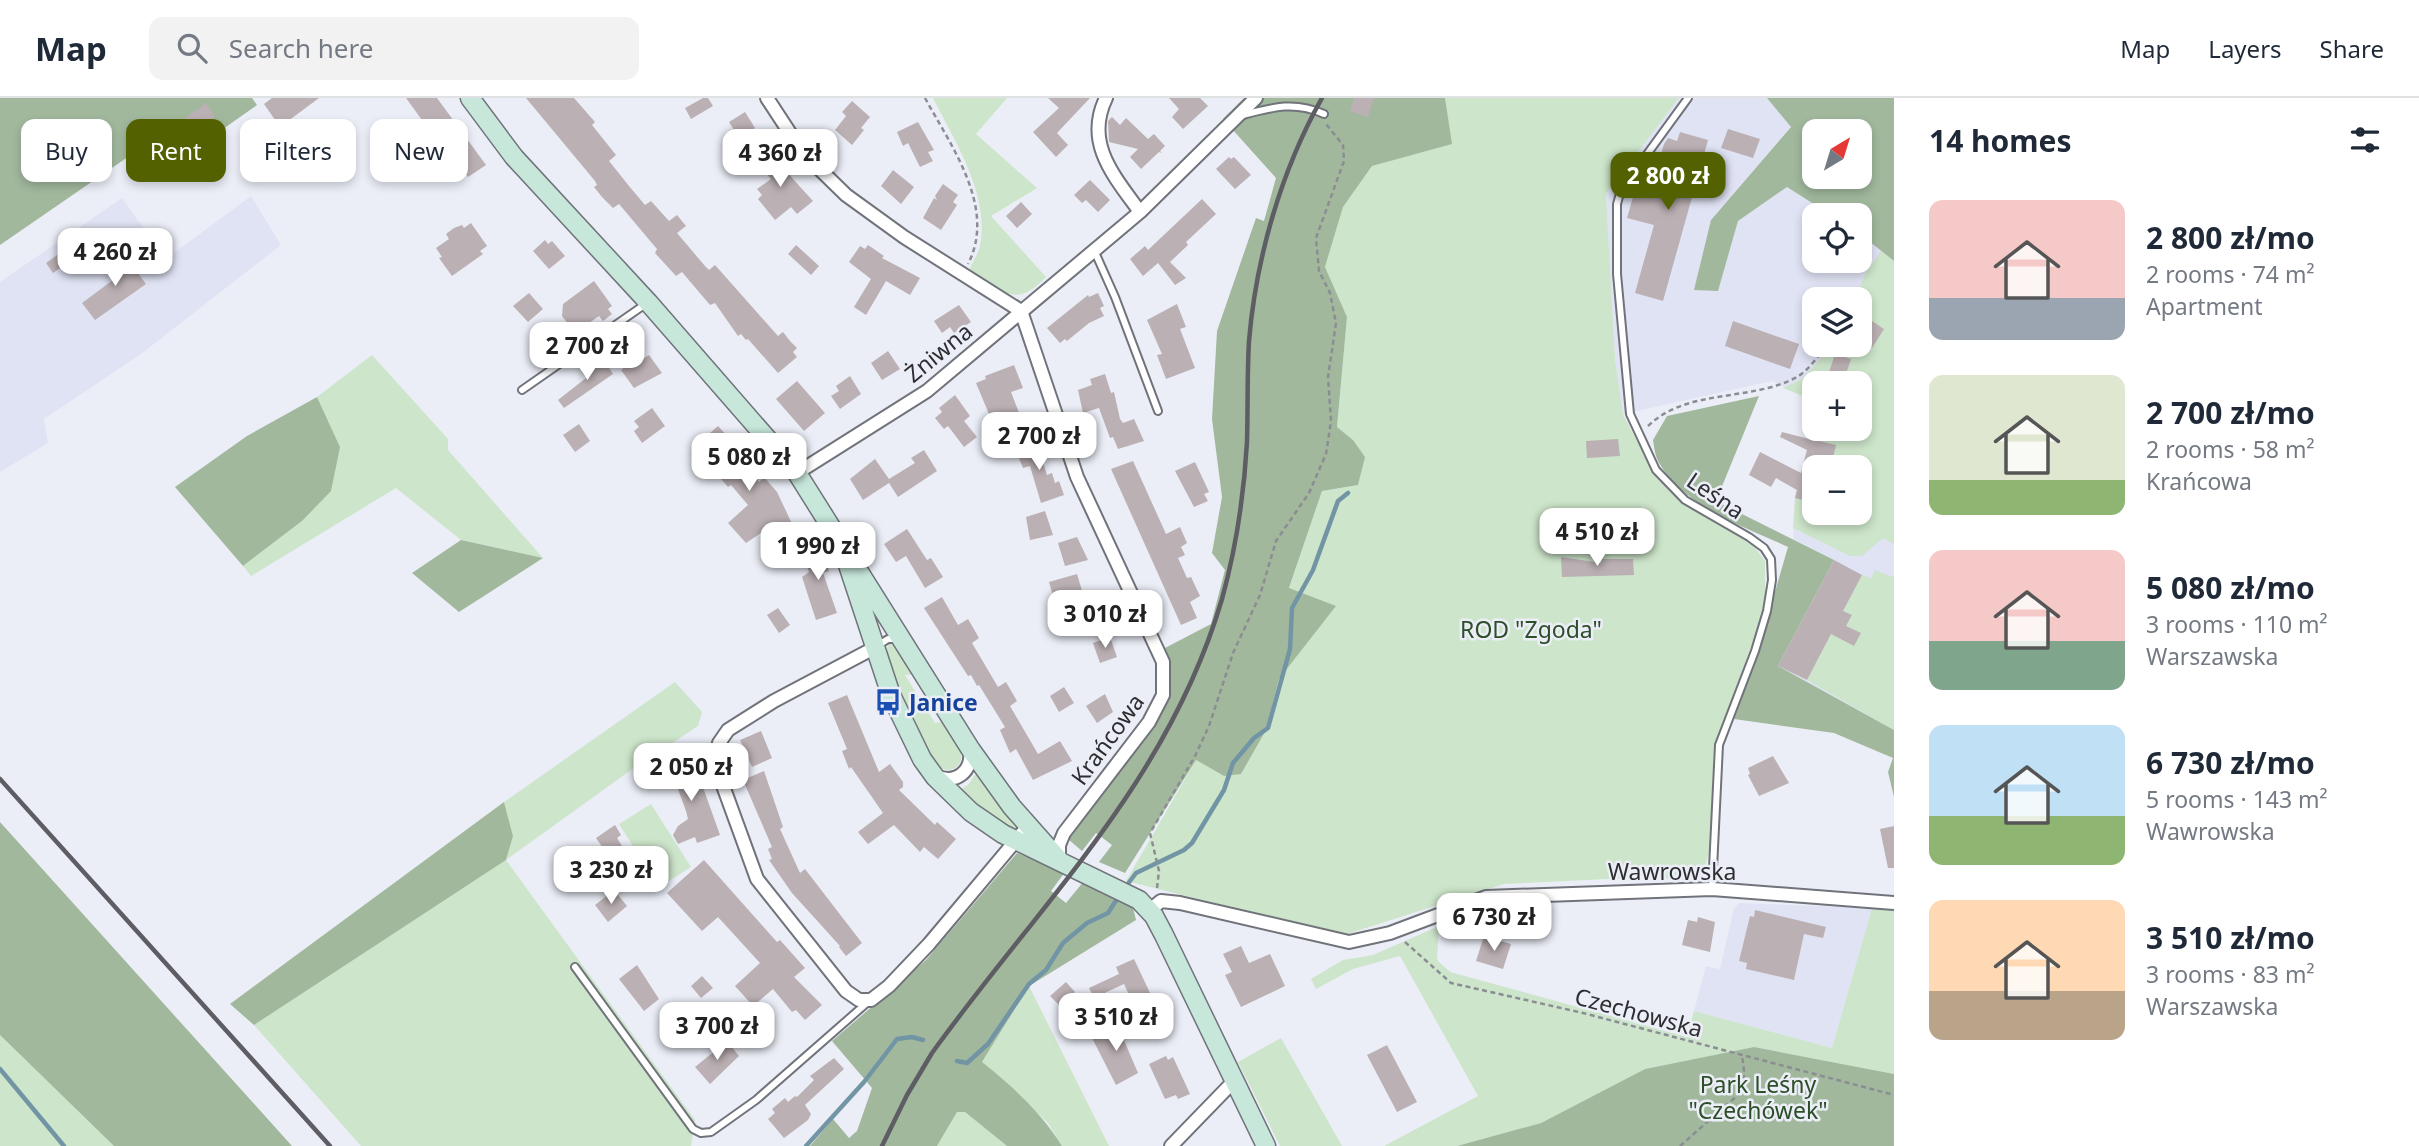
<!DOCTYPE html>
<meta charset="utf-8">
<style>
:root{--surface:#fff;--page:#f2f2f3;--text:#1f2937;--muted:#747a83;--line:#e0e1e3;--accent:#536101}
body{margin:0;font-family:"Noto Sans",sans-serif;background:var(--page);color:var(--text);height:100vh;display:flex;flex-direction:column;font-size:26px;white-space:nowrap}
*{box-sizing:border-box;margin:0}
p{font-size:23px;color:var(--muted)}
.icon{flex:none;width:38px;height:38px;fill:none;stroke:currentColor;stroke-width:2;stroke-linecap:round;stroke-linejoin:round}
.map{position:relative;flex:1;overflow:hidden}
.panel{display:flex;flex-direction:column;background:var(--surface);width:525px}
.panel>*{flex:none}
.hud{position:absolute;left:21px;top:21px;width:665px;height:63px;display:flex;gap:14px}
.needle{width:46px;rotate:38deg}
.buttons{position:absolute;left:1802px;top:21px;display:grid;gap:14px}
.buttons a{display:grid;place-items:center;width:70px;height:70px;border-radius:14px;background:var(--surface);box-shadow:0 4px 10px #0003;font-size:35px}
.price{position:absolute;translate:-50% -60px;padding:0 16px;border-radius:14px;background:#fff;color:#222;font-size:23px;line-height:46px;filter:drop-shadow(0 2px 4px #0008)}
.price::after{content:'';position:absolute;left:50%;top:42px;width:21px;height:16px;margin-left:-10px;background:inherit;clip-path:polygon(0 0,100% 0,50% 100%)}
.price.on{background:var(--accent);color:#fff}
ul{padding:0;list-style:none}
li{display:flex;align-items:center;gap:21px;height:175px;padding:0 35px}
li span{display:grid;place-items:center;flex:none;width:196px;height:140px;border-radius:14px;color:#555}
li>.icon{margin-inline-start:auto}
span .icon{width:84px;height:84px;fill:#fffc;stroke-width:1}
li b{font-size:30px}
h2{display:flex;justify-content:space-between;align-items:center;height:84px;padding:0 35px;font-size:30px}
.pill{padding:0 24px;border-radius:14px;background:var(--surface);box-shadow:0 4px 10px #0003;font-size:24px;line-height:63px}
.pill.on{background:var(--accent);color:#fff}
header{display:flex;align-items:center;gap:42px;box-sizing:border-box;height:98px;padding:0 35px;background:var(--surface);border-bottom:2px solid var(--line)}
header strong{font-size:33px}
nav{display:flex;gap:38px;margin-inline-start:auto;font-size:24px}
.search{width:490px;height:63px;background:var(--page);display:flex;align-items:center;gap:18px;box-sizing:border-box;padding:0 24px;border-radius:14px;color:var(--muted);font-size:26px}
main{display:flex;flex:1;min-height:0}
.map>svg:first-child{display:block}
.built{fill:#e0e3f4;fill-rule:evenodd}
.green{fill:#cde5ca;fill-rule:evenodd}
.forest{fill:#a1b89d;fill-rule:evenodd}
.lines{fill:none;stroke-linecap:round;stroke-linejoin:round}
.stream{stroke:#7295a5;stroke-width:4.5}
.building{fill:#bbb0b3}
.lane-casing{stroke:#71737b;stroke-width:10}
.street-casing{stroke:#71737b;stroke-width:16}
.secondary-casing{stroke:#71737b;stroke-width:21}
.path{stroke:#8b8d93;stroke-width:2.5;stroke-dasharray:5 3.5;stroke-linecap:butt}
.lane{stroke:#fff;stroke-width:6}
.street{stroke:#fff;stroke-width:12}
.secondary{stroke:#c7e7db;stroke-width:18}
.rail{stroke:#5d5d63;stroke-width:4.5}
.labels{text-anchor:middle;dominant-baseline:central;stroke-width:5;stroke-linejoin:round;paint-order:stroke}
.street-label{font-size:23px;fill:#2e2e32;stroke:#ebeef7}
.park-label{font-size:23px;fill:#2d4f28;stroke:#ebeef7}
.transit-label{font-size:23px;font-weight:bold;fill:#164399;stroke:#ebeef7;text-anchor:start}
</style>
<header>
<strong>Map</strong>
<div class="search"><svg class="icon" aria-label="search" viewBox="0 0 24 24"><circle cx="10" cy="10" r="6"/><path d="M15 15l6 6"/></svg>Search here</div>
<nav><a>Map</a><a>Layers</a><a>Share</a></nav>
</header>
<main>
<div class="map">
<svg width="1894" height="1048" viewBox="0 0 1894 1048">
<rect width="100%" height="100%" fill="#ebeef7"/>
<path class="built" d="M1679,0H1767L1791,28L1711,122L1718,192L1738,123L1787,89L1831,117H1815V163H1860V136L1894,163V632L1778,568L1834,462L1793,441L1795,400L1809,341L1815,323V331H1860V285H1815V303L1772,283L1623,316L1615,261L1606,96ZM1815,201H1860V247H1815ZM1815,369H1860V415H1815Z
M251,98L281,147L141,256L44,321L48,345L0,374V184L122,100L166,161Z
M1739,805L1872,810L1832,950L1694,913L1706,868L1720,871L1734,810Z"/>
<path class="green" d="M933,0H1007L976,36L1037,90L991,118L1046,179C1015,212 1003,192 969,173C972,165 978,156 980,148C990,97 955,44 933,0Z
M1445,0H1679L1606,96L1615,261L1623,316L1656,380L1681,404L1752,446L1765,463V500L1755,537L1714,650L1710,750L1705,769L1693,779L1682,782L1650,779L1504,786L1344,837L1126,783L1196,662L1224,678L1266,632L1279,581L1335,509L1289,491L1322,393L1358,387L1364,359L1353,342L1337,329L1347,219L1325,169L1343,109L1372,68L1451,46Z
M1881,153L1894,163V446L1883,440L1862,458H1850L1793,430L1795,400L1815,323V331H1860V285H1815V303L1783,290L1802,281L1832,247H1860V220L1864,216C1853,188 1865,176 1881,153ZM1815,369H1860V415H1815Z
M372,257L448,341V352L543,460L461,442L396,390L251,478L243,468L302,423L340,349L317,299Z
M1875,472L1892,479L1894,477V632L1807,582L1831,536L1860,535L1846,528L1852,518L1843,513L1862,477L1871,480Z
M890,545L898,546L918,576L905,577L935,625L947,623C953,635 971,659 955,670C949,673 944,672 939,669L910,625L884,555Z
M675,584L702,614L698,628L631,672L506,762L695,1022L691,1048H361L254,927L506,762L513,738L504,704Z
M977,674L1019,729L1017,734L1000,725L959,692L968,687Z
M651,706L691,769L659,789L619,726Z
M1872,810L1894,812V976L1754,949L1645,971L1541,1025L1457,1048H1384L1478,998L1400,858L1353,871L1316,891L1311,881L1343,862L1373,857L1439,828L1437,862L1450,874L1687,939L1694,913L1832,950Z
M1029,888L1109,1048H1062L1048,1025L982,964Z
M0,937L114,1048H0Z
M1281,940L1342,1048H1280L1238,964Z
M957,1014H965L1007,1048H937Z"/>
<path class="forest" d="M0,0H252L257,7L209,41H154L0,147Z
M1244,0H1445L1452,46L1372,68L1343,109L1325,169L1347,219L1337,329L1353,342L1365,359L1358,387L1322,393L1289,490L1336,508L1279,581L1266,632L1241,676L1224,678L1196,662L1125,775L1099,764L1112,747L1096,735L1082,753L1068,741L1164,608C1171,586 1172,571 1165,550L1211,526L1225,472L1212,455L1222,399L1212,321L1217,233L1256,120L1264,123L1276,80L1223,21Z
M1767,0H1894V163L1860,136V117H1831L1787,89L1738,123L1718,193L1694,192L1711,122L1791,29ZM1815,33H1860V79H1815Z
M1759,298L1716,403L1834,462L1778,568L1894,632V699L1888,674L1893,660L1834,635L1734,621L1756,559L1788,449C1745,429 1682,408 1658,363C1655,357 1654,348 1653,342L1667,318Z
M317,299L340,349L331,393L302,423L243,468L175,389L247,338Z
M461,442L543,460L459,514L412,475Z
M504,704L513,738L506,762L254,927L230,906Z
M0,724L292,1048H114L0,937Z
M1017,755L1065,774L1051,793L1066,805L1084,783L1132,806L1136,822L1029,888L982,964C1013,989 1041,1014 1062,1048H1007L965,1014H957L937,1048H810L833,1021L849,1040L857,1033L872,990L832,943L926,862Z
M1754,949L1894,976V1048H1457L1541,1025L1645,971Z"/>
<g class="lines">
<path class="stream" d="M1124,791L1136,775L1184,752L1192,745L1224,692L1233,665L1254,640L1268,630L1290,551L1292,510L1313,472L1338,403L1348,395
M957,963L967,965L988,946L1029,886L1046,872L1063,845L1087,825L1108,815L1119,798
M0,971L64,1048
M806,1048L864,984L897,941L912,939L923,942"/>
</g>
<path class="building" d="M272,0H319L280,29L264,6Z
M406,0H437L486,67L468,79L431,26L427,29Z
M526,0H574L595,24L592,27L616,57L609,63L629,88L645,107L651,103L669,123L677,117L686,128L677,135L705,168L709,172L715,167L778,238L783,234L790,243L797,250L793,254L797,259L778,275L748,241L746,242L741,236L738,238L715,205L710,207L682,174L676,178L655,155L657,151L619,106L613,110L602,99L594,89L597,87L595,83Z
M703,0H708L713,8L691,21L685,10Z
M1048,0H1090L1057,35L1068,47L1056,59L1033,34L1059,10Z
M1169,0H1200L1208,8L1183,31L1172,19L1179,11Z
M1354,0H1374L1368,19L1350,13Z
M852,3L870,19L861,30L864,32L852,47L835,32L846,18L842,14Z
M206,5L215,19L200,30L197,25L176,37L172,30Z
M745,14L755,30L739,40L729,24Z
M1112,19L1120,27L1126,20L1148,41L1154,36L1165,48L1160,53L1162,55L1159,54L1141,71L1130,59L1138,51L1109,44L1108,23Z
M918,24L934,52L928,54L933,63L920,69L908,45L903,48L897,34Z
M1728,31L1760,41L1753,60L1721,50Z
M1680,34L1708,42L1663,203L1635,195L1654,127L1627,120L1635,92L1662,99L1672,63L1660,60L1664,46L1668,40L1677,43Z
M403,41L413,56L401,64L391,50Z
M771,52L785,69L783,70L813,103L797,116L791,109L775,122L758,101L762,97L757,91L771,81L757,64Z
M1229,59L1231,61L1234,59L1251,77L1235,91L1216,71Z
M893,72L914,89L901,106L881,88Z
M1090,82L1110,102L1098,114L1086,102L1082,105L1074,97Z
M943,86L958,97L953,104L957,107L941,132L923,120L934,100L937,102L935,98Z
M1202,101L1216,116L1186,144L1188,147L1170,164L1186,180L1175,187L1158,165L1143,178L1130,161L1145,148L1148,152Z
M1021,104L1032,116L1017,130L1006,118Z
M471,125L487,148L480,153L483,156L452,178L439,160L442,159L436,150L449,141L446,136L454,130L462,127L464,130Z
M81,140L88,151L53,175L46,165Z
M545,142L548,146L552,143L565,158L549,171L533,153Z
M796,147L819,168L811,177L788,156Z
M868,147L884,158L882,160L920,180L910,197L886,183L866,217L854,209L871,181L849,164L860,148L865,151Z
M124,156L146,186L95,222L82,205L113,182L104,170Z
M594,183L612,208L608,211L612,216L603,223L599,218L575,235L562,218L563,206Z
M529,195L543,211L528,224L513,208Z
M1098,195L1104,208L1100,210L1104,218L1089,225L1067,243L1065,241L1060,245L1047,230L1088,197L1089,199Z
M1177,206L1186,229L1180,231L1195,270L1166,281L1157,257L1162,256L1147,222Z
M959,207L971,224L954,235L950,229L942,235L934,223Z
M1869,221L1884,231L1872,250L1860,242V235Z
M1733,223L1799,246L1790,271L1725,248Z
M888,253L900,271L882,282L871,265Z
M1835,256L1851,261L1845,279L1829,274Z
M649,257L662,275L634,290L621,272L636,261L638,264Z
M597,262L602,268L606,265L613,276L564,310L558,302L586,280L581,273Z
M1014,267L1023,290L1011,294L1021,320L1017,322L1021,332L999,340L976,285L986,281L985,278Z
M1105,276L1111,295L1114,294L1120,321L1123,325L1134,321L1144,343L1118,351L1113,339L1110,340L1099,310L1083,315L1078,292L1092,287L1090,281Z
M850,278L861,296L840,311L831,298L839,293L836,288Z
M797,283L825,315L804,333L776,301Z
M955,297L970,318L964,323L977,339L964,349L948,328L944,331L935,320L942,314L939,310Z
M652,310L665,328L642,345L634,333L639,329L634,323Z
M579,326L590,343L575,354L563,337Z
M718,328L733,344L728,348L759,384L764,379L777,394L794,430L771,440L767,431L746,445L728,425L748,407L731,387L728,389L715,374L723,367L702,342Z
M1782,334L1809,341L1815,340V342L1836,347L1831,369H1815V405L1795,400L1797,392L1776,380L1771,389L1749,377L1760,354L1801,375L1807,352L1780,339Z
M1618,341L1620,358L1587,360L1586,343Z
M1036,343L1047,377L1052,375L1055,385L1059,383L1064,397L1041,405L1030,368L1023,370L1015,350Z
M924,352L937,373L898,399L889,385L863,402L850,381L875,361L889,381L915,365L911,360Z
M1133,363L1166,436L1180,429L1187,445L1181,449L1185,457L1178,460L1187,480L1191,479L1200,498L1190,504L1197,520L1181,527L1111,371Z
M1195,364L1209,394L1204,396L1208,403L1194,409L1175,373Z
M1045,413L1053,437L1030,442L1026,419Z
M907,431L927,462L931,460L943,479L925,490L906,458L896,464L884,446Z
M1077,439L1088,462L1065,468L1058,445Z
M819,443L829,473L823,475L837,515L816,522L802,479L809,474L801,450Z
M1561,459L1601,465L1602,461H1633L1634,477L1562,479Z
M1834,462L1862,477L1843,513L1852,517L1846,528L1861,535L1854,548L1831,536L1807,582L1778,568Z
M1077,476L1083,496L1055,505L1049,484Z
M942,499L958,527L968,521L979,540L972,545L998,589L1006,584L1017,603L1010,608L1038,656L1060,643L1072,663L1033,682L1016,651L1010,655L1000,632L1005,629L979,587L977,588L971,577L968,578L924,510Z
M1110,503L1117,523L1114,524L1115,527L1099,532L1092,509Z
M778,510L790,527L779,535L767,517Z
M1110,539L1117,559L1100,565L1093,545Z
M1064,589L1074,605L1059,614L1050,598Z
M1105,596L1113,614L1097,625L1086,608Z
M847,597L879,674L890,666L903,684V689L899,692L935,727L937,724L956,741L938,761L924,749L920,754L894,727L868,746L858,734L883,715L851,669L849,671L842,653L847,651L828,605Z
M761,633L772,660L752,669L740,642Z
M1773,658L1789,685L1759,698L1748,677L1750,676L1748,670Z
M686,663L688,667L694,664L720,737L697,745L695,739L678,746L673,737L678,728L688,721L686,713L675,683L660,689L654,675Z
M764,673L783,729L780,731L800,775L805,771L862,845L846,858L839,849L840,848L792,795L769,762L772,761L768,751L772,749L743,682Z
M615,727L621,737L617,740L624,751L610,760L596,740Z
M1894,728V770H1888L1880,731Z
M704,762L777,844L780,842L805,870L794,879L822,907L805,922L796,912L792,914L773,891L753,908L735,888L760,865L718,819L702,833L667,795Z
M614,792L627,808L608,824L595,807Z
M1755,812L1826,829L1823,840L1804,836L1794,882L1746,871L1747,865L1739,863L1750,818L1754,819Z
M1698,819L1715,824L1710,854L1682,847L1688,822L1697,824Z
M1484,838L1511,846L1503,871L1476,863Z
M1241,848L1249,865L1270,856L1285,888L1241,909L1225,877L1232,874L1223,856Z
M1134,861L1151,897L1147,899L1149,903L1135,910L1124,886L1094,900L1089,890L1119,876L1116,869Z
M637,867L659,901L644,913L619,881Z
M702,878L713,890L701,900L691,888Z
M1066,884L1075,894L1060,908L1050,898Z
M1123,926H1128L1132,935L1123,940L1138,975L1116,987L1092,940Z
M727,943L739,958L710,986L695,969Z
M1387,947L1417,1004L1397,1014L1367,957Z
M1166,958L1168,962L1173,959L1190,996L1178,1001L1176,997L1165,1001L1149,966Z
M834,960L844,971L805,1007L811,1016L808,1022L784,1040L768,1021L775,1015L772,1011L785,1000L788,1004L795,998L797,999L814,982L810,978Z"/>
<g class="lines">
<defs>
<path id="lane" d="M1688,0L1621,92L1617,106V176L1630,316L1656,372L1685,402L1749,439L1764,450L1771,461L1772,482L1767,513L1755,553L1719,647L1712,791
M1243,17C1273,9 1295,3 1324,16
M1094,152L1115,199L1158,313
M522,292L647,205
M877,548L888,541H898
M575,869L693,1031L701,1035L711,1034L756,1002L869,903"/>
<path id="street" d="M767,0L803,55L846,97L904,139L1021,213L1077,379L1163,564V597L1149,624L1064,735L1059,747V762
M1106,0C1084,45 1114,78 1140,114
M797,375L927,293L1140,114L1256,0
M874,550L774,603L728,632L719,645L714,663L757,781L846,893L859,902H871L889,888L929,846L1028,728
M936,678C956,687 973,673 970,652
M1150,812L1161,803L1180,805L1349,844L1390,835L1486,799L1712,791L1894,805
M1171,1048L1234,983"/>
<path id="secondary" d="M470,0L514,59L648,204L797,375L971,652L1012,709L1059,762
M848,467L891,597L922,661L935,679L971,714L1003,736L1139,802L1154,818L1164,837L1266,1048"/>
</defs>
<use href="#lane" class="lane-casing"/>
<use href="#street" class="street-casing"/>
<use href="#secondary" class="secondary-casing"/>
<path class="path" d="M925,0C951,48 997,110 968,166
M1860,213H1861
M1648,328C1687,290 1751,304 1797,279C1809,272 1819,257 1827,247
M1157,790L1159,773L1150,735L1195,658L1209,628L1233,555L1260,497L1276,443L1309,395L1326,356L1331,323L1328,279L1336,225L1330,195L1319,173L1316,140L1344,63L1343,47L1326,26
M1405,844L1451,885L1583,915L1894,997
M1680,1048L1738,997C1747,984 1744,973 1742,958"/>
<use href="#lane" class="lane"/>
<use href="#street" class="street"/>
<use href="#secondary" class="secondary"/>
<path class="rail" d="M0,681L330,1048
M882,1048L907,997L932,955C1040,805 1168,685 1222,501C1236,450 1244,397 1247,344C1248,310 1247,277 1249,243C1256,160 1281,73 1322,0"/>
</g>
<defs>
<symbol id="bus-bare" viewBox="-9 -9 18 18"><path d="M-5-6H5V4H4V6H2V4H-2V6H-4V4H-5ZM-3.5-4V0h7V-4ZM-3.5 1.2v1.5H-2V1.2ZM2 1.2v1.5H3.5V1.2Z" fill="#1a4fb4" stroke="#ebeef7" stroke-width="2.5" paint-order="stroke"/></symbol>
</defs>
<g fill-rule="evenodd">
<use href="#bus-bare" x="869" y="585" width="38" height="38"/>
</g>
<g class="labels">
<g class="street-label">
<text transform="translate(938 254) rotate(-39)">Żniwna</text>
<text transform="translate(1716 397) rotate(34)">Leśna</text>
<text transform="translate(1107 641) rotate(-54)">Krańcowa</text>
<text x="1672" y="773">Wawrowska</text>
<text transform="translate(1639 914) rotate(15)">Czechowska</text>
</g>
<g class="park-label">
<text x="1531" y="531">ROD "Zgoda"</text>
<text x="1758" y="986">Park Leśny<tspan x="1758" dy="26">"Czechówek"</tspan></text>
</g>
<g class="transit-label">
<text x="909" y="604">Janice</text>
</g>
</g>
</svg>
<div class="buttons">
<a><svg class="needle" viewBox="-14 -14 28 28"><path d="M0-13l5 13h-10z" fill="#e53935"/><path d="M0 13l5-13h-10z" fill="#747a83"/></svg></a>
<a><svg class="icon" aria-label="locate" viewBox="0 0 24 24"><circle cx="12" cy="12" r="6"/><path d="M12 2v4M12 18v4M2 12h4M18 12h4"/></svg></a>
<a><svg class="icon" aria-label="layers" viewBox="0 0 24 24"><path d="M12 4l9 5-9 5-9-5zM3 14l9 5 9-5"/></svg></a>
<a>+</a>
<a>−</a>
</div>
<b class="price" style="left:780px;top:91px">4 360 zł</b>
<b class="price on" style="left:1668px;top:114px">2 800 zł</b>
<b class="price" style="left:115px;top:190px">4 260 zł</b>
<b class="price" style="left:587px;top:284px">2 700 zł</b>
<b class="price" style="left:1039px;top:374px">2 700 zł</b>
<b class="price" style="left:749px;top:395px">5 080 zł</b>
<b class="price" style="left:1597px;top:470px">4 510 zł</b>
<b class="price" style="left:818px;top:484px">1 990 zł</b>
<b class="price" style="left:1105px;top:552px">3 010 zł</b>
<b class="price" style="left:691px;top:705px">2 050 zł</b>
<b class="price" style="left:611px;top:808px">3 230 zł</b>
<b class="price" style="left:1494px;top:855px">6 730 zł</b>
<b class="price" style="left:1116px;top:955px">3 510 zł</b>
<b class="price" style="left:717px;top:964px">3 700 zł</b>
<div class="hud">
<a class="pill">Buy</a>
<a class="pill on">Rent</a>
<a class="pill">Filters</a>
<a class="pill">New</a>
</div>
</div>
<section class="panel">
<h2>14 homes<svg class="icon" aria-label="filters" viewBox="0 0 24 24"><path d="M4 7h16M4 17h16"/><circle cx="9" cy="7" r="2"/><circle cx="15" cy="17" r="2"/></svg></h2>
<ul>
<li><span style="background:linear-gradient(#f6c9c9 70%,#9aa5b1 0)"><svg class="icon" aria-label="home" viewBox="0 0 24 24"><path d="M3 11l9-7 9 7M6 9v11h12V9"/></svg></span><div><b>2 800 zł/mo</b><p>2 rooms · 74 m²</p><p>Apartment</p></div></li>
<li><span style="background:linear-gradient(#dfe7d0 75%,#8fb573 0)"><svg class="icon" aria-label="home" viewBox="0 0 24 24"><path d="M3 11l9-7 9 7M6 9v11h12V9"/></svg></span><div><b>2 700 zł/mo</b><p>2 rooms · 58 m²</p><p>Krańcowa</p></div></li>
<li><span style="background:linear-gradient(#f6c9c9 65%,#7fa58c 0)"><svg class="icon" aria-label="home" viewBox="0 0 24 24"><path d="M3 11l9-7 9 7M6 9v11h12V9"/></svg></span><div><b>5 080 zł/mo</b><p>3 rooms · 110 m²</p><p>Warszawska</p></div></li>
<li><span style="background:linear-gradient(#bfe0f5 65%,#8fb573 0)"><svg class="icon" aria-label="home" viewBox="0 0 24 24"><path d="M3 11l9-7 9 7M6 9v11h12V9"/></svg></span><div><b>6 730 zł/mo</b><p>5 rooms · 143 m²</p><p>Wawrowska</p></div></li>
<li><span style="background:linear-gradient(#ffd9b3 65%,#b9a48a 0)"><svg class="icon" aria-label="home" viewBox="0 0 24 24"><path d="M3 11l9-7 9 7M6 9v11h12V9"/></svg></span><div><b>3 510 zł/mo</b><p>3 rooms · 83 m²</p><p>Warszawska</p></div></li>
</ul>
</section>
</main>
